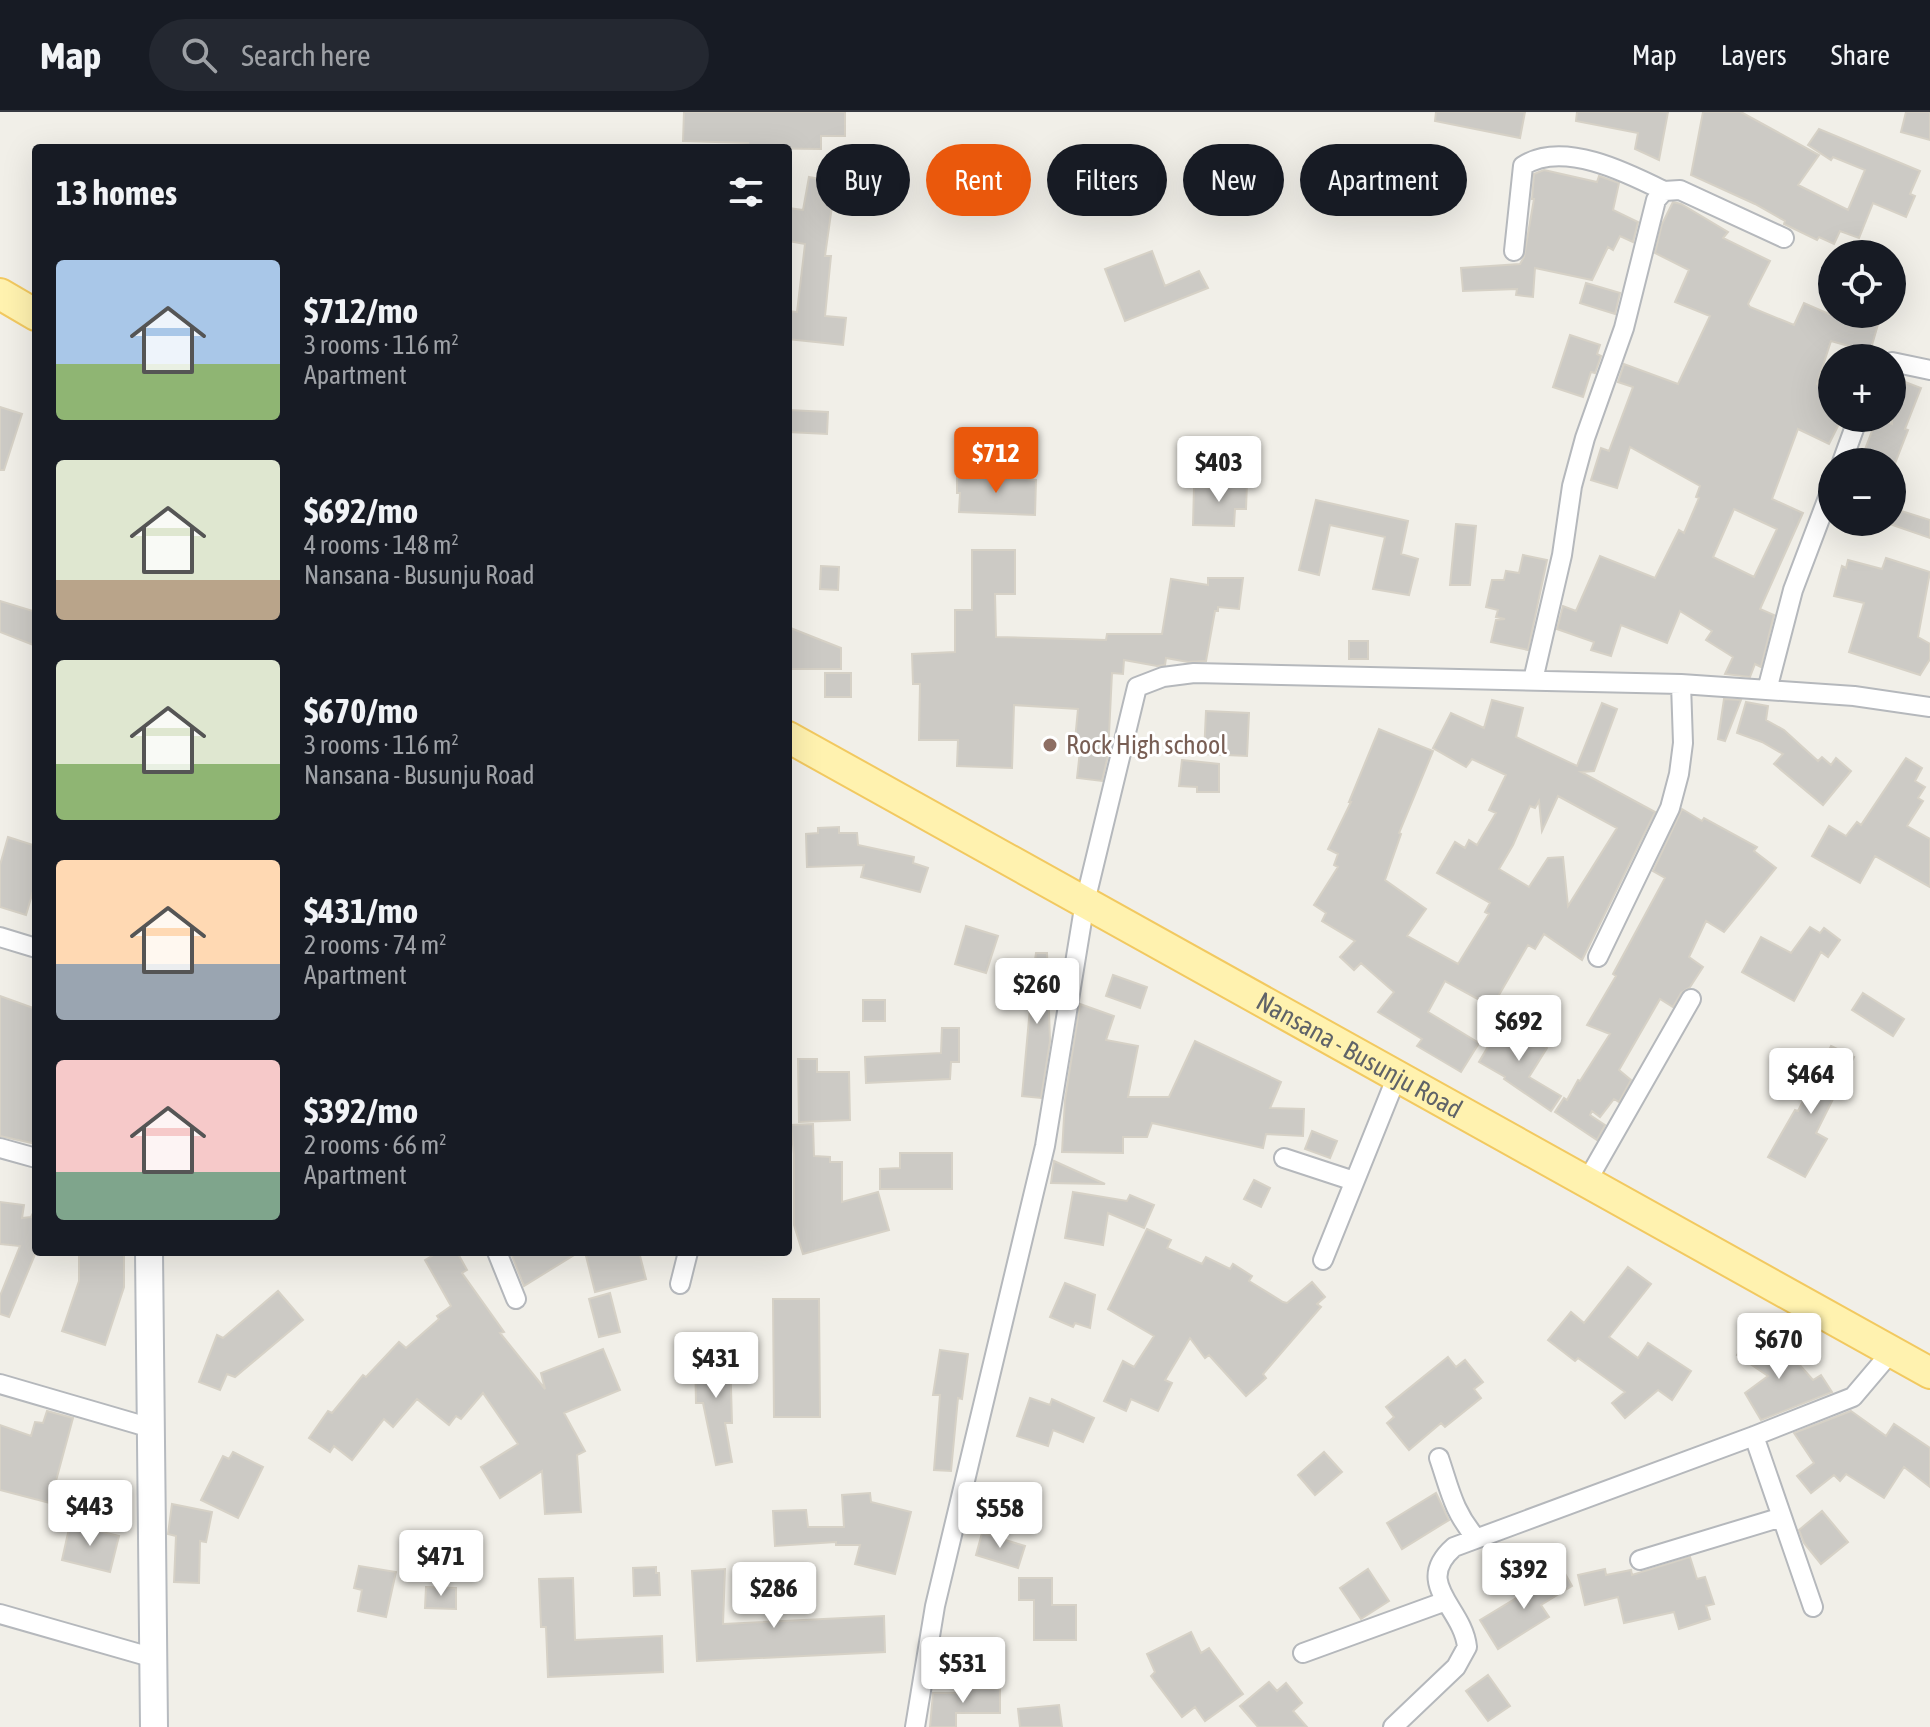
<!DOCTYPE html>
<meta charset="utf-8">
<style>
:root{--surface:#171b24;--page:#242831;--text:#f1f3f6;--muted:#9ea1a6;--line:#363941;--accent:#ea580c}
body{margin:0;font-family:"Asap Condensed",sans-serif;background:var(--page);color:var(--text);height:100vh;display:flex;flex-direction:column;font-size:30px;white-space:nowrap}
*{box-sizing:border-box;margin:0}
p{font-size:26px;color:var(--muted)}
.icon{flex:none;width:44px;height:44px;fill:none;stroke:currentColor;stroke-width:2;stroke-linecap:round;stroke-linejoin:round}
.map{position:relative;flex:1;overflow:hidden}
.sheet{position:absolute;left:32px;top:32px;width:760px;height:1112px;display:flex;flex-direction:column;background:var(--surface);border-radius:8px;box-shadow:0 8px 32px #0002}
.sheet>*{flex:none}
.guide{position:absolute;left:816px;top:32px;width:760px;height:72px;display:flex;gap:16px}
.tools{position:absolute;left:1818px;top:128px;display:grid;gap:16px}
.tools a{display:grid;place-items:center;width:88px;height:88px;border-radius:50%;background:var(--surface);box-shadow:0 8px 32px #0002;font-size:40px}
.price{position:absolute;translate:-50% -68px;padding:0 18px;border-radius:8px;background:#fff;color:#222;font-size:26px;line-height:52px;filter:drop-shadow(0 2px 4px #0008)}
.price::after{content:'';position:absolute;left:50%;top:48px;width:24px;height:18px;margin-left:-12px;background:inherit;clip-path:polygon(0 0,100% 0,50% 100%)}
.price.active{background:var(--accent);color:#fff}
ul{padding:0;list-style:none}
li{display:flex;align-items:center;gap:24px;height:200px;padding:0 24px}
li span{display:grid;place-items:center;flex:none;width:224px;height:160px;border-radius:8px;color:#555}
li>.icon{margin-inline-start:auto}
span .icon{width:96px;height:96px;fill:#fffc;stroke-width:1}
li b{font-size:34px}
h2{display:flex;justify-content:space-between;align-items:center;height:96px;padding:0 24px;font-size:34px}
.tag{padding:0 28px;border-radius:36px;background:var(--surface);box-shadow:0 8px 32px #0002;font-size:28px;line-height:72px}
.tag.active{background:var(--accent);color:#fff}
header{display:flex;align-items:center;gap:48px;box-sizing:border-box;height:112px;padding:0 40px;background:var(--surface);border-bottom:2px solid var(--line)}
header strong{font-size:38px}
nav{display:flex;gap:44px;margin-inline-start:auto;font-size:28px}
.search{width:560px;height:72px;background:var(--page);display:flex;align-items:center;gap:20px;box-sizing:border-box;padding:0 28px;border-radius:44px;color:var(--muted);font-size:30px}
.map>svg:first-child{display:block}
.building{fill:#cccac5;stroke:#d6d1c6;stroke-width:2;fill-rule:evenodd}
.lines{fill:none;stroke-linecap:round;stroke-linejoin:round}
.street-casing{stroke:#b5b8bc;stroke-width:22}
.secondary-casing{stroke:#b6babf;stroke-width:30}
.primary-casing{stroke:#f2c960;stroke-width:34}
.street{stroke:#fff;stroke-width:18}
.secondary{stroke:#fff;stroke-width:26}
.primary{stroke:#fff2af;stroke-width:30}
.education-dot{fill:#8d6e63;stroke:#fff;stroke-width:3}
.labels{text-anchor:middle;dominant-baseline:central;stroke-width:6;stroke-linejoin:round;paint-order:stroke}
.education-label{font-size:26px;fill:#785e54;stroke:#fff;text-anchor:start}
.street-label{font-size:26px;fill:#5f6368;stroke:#fff}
</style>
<header>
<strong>Map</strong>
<div class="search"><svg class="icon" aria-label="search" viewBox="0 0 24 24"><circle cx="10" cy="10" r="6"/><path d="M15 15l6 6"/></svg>Search here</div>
<nav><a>Map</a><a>Layers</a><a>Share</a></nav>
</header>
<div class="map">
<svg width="1930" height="1615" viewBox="0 0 1930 1615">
<rect width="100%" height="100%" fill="#f1efe8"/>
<path class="building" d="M684,0H845V24H821V37L748,36V31L683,29Z
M1436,0H1525L1520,26L1435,9Z
M1577,0H1668L1659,48L1635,37L1638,21L1576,9Z
M1703,0H1741L1819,43L1798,73L1848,98L1865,58L1833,45L1831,48L1808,33L1819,17L1920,59L1910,82L1915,84L1906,105L1873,91L1859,126L1840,119L1834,132L1819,125L1817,128L1784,112L1785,109L1755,92L1691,63Z
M1906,0H1930V28L1901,20Z
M1544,58L1597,70L1599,64L1619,71L1613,98L1638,110L1633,130L1620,124L1613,138L1608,135L1592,168L1535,156L1533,185L1516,183L1517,177L1463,179L1461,156L1520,152L1524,145L1534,87H1532L1534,62Z
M809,65L843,71L839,95L832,94L825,144H831L825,204L846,206L843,233L788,227V199L797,200L805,132L788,129V96L803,98Z
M1673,90L1681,92L1728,120L1723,126L1770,149L1748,192L1750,195L1794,213L1804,191L1829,202H1881L1870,240L1831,229L1817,272L1832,279V306H1842L1829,332L1798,317L1772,387L1803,401L1760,497L1774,503L1761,555L1755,552L1750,565L1725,562L1733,545L1706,528L1712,519L1680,499L1667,531L1621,513L1611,544L1591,538L1594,530L1557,517L1563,494L1576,499L1600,444L1655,466L1679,418L1684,421L1699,386L1696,385L1700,374L1630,335L1617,376L1591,368L1601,336L1609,339L1633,275L1618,270L1624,252L1678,272L1710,204L1675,190L1689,158L1655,141L1662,112ZM1734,397L1777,417L1754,465L1713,445Z
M1152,139L1165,174L1199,159L1208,176L1125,209L1105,157Z
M1586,171L1620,181L1615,202L1580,191Z
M1570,223L1600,233L1597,242L1601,244L1595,261L1591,260L1583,285L1553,275Z
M1892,265L1921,276L1905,317L1908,318L1894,354L1892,350H1884L1864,340L1877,306L1892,312Z
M0,295L22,302L4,358H0Z
M788,298L828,300L827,322L788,320Z
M957,361L1036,368L1035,403L959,400L960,381H957Z
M1226,370L1247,371L1246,397H1235L1234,414L1193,413L1194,375L1226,377Z
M1316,388L1408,409L1401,442L1418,447L1409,483L1373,477L1385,425L1330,413L1319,463L1299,458Z
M1892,396L1930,408V426L1884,410H1892Z
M1456,412L1476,414L1470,473H1450Z
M972,438H1015V482H995L996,525L1106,528L1107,522H1162L1171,467L1208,473V466H1243L1239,497L1218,495V499H1215L1206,549L1188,550L1166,546L1165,553L1157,554L1124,548L1123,562L1112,561L1108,643L1102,669L1077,666L1080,639H1074L1078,597L1014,593L1012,656L957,654L958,628H919L920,572H913L912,542L955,540V498H972Z
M1523,443L1547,448L1528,538L1491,530L1496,508L1505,507L1496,505L1498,498L1486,495L1492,468H1504L1506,459L1519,461Z
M1886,446L1930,460L1918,525L1930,532V547L1920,563L1849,540L1864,491L1834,484L1842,454L1846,456L1848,448L1882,457Z
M821,454L839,455L838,478L820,477Z
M0,489L36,500V534L0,520Z
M788,515L841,536V557H788Z
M1349,529H1368V547H1349Z
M825,561H851V585H825Z
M1724,587L1741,588L1725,629L1718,627Z
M1492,588L1523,596L1516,625L1577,654L1602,591L1617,597L1594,659L1581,660L1655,700L1582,848L1544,822L1535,837L1528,833L1492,895L1445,869L1428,900L1479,931L1461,960L1417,934L1422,927L1378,900L1394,880L1361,851L1354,858L1340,845L1355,829L1322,809L1326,801L1314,793L1338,755L1334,753L1338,742L1328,737L1351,690H1349L1379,617L1433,639L1399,721L1401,722L1385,768L1426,797L1407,824L1458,852L1489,802L1485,800L1490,791L1437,761L1455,730L1465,736L1469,728L1477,733L1496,701L1489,698L1506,663L1472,647L1466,655L1433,636L1451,601L1484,616ZM1558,684L1617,716L1568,794L1563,745L1548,746L1529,775L1499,757L1513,733L1530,694L1535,696L1539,689L1542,719Z
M1746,590L1768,594L1766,608L1784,618L1818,649L1822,645L1831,653L1836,646L1851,659L1823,693L1774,652L1783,642L1762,630L1737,621Z
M1206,599L1249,601L1247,644L1204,642Z
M1906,646L1922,656L1915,669L1925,675L1918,686L1923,689L1907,714L1930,727V775L1875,744L1860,771L1812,744L1829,714L1846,724L1857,710L1861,713Z
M1182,648L1219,652V680H1197V675L1179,674Z
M1682,697L1702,709L1704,706L1757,735L1754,739L1776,756L1724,820L1706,809L1689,845L1703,855L1690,875L1681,881L1673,895L1660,887L1619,958L1631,968L1619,990L1614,987L1600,1005L1592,999L1590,1003L1605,1013L1597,1028L1555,1000L1564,986L1567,988L1578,968L1580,969L1610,922L1587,913L1616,864L1613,862L1665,766L1653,759Z
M839,715V721H857L858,733L914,745L913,751L928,756L920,780L861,765L864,753L807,755L806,722L818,721V716Z
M8,725L36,734V769L26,803L0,795V753Z
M966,814L998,824L986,861L955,852Z
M1810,815L1820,821L1824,816L1840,828L1828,845L1821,840L1794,889L1742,860L1761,825L1791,841Z
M1036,841H1047L1050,929L1041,986L1022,984L1031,885L1027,886L1026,848H1035Z
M1113,863L1147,875L1140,896L1106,884Z
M1863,881L1904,907L1893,924L1852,898Z
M0,884L36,897V1032L0,1024Z
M863,888H885V909H863Z
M1080,892L1114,904L1106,928L1138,934L1128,985H1169L1195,929L1281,970L1270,996L1304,997L1303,1024L1266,1022L1263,1036L1152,1011L1147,1025H1123V1041L1062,1040L1065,988Z
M1503,909L1547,936L1529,965L1561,984L1551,999L1504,967L1505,965L1479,950Z
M942,916H959V950H951L950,967L866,971L865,945L941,941Z
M1831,934L1854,945L1816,1021L1827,1027L1805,1065L1768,1045L1795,998L1798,999Z
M798,947H817V960H849L850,1008L799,1010Z
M813,1012L814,1044L830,1045V1050H842V1090L878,1080L889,1118L803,1142L794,1113V1042L791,1013Z
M1312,1019L1337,1029L1330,1046L1305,1037Z
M900,1041H952V1077H880V1057L900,1056Z
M1054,1049L1105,1072H1104L1051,1071Z
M1254,1068L1270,1076L1261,1095L1244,1087Z
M1073,1080L1127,1089L1130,1083L1154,1093L1144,1116L1108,1101L1103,1133L1065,1126Z
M0,1090L24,1093L22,1106L31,1105L36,1095V1140L9,1205L0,1202V1184L20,1134L0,1132Z
M1147,1117L1171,1128L1167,1136L1202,1152L1206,1145L1230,1157L1233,1152L1252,1164L1249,1169L1283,1190L1287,1191L1312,1170L1325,1185L1317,1192L1321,1195L1263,1262L1266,1266L1246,1284L1209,1243L1205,1246L1190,1226L1165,1268L1172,1271L1158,1299L1131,1287L1126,1299L1104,1289L1123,1249L1134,1255L1154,1224L1108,1197Z
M79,1140H124V1175L105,1233L62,1219L79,1169Z
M439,1140H457L467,1158L462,1161L504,1220L500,1221L545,1277L541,1261L603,1237L620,1278L564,1301L585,1339L577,1343L581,1400L545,1402L542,1359L500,1386L481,1355L518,1332L483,1281L461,1307L456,1304L449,1313L417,1287L393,1315L384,1307L352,1348L334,1334L330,1340L309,1326L328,1299L332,1301L363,1263L366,1265L399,1230L406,1236L439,1207L437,1204L451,1194L425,1148Z
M518,1140H579L524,1174L512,1144Z
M585,1140H639L646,1167L595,1180Z
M1628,1155L1651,1172L1609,1225L1638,1246L1648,1231L1691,1259L1672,1288L1658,1278L1625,1306L1612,1291L1625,1280L1578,1246L1575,1249L1548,1228L1571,1200L1584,1211Z
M1065,1171L1095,1183L1090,1216L1075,1211L1073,1215L1050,1205Z
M278,1179L303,1208L235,1265L227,1262L220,1278L199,1270L217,1223L223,1226Z
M610,1181L620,1220L599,1225L589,1187Z
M773,1187H819L820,1305H774Z
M1751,1222L1795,1252L1797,1250L1813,1268L1821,1263L1832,1280L1761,1308L1745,1281L1768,1264L1737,1243Z
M940,1238L968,1242L962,1287L958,1286L951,1359L934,1358L940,1283H933Z
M730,1241L732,1311H725L732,1350L716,1353L703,1291H696L695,1242Z
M1448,1245L1456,1255L1465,1248L1483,1270L1474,1277L1481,1286L1445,1315L1441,1311L1409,1338L1387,1311L1394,1305L1386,1295Z
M1030,1286L1050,1293L1052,1287L1094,1306L1083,1330L1053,1318L1048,1334L1017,1324Z
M47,1299L73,1306L50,1391L0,1378V1313L31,1324L35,1310L43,1311Z
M1851,1299L1886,1324L1894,1312L1930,1336V1375L1904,1355L1884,1386L1846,1362L1840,1369L1834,1363L1811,1381L1797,1364L1814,1351L1794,1321Z
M233,1340L263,1355L238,1406L201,1388L223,1344L229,1347Z
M1324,1340L1342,1360L1315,1383L1298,1363Z
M870,1381L871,1390L911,1400L895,1462L855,1452L860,1433H836V1430L775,1434L773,1399L806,1398L808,1415H844L842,1383Z
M1436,1381L1449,1408L1402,1437L1387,1411Z
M172,1392L212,1400L206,1430L200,1429L199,1471L174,1470L176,1424L168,1422Z
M1822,1399L1848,1430L1821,1452L1804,1431L1799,1418Z
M70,1412L119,1424L110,1460L62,1448Z
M982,1421L1025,1434L1018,1456L976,1443Z
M1690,1445L1697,1467L1705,1465L1714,1492L1706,1494L1710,1507L1679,1517L1674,1500L1624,1511L1618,1485L1585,1493L1578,1463L1605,1457L1606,1463L1631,1458L1632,1463Z
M359,1454L396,1460L386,1505L358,1499L362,1478L354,1476Z
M656,1455V1461H659L660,1483L634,1484L633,1456Z
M725,1457L723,1512L884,1504L885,1540L697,1549L692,1459Z
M1368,1457L1389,1489L1361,1507L1340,1476Z
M1563,1458L1572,1474L1541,1493L1549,1505L1498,1537L1480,1508Z
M573,1466L575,1528L662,1524L663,1560L548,1565L546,1515H541L539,1467Z
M1019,1466H1052V1493H1076V1528H1034V1488H1019Z
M426,1475L456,1476V1497L425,1496Z
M1191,1520L1201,1541L1209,1536L1243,1582L1205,1609L1195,1595L1182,1605L1151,1564L1155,1560L1147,1542Z
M1488,1563L1510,1594L1488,1609L1466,1579Z
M1269,1570L1277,1579L1286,1571L1302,1591L1293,1599L1307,1615H1258L1240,1594Z
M962,1577H1000V1601H956V1615H930L933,1581H962Z
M1059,1593L1062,1615H1020L1018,1597Z"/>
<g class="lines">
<defs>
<path id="street" d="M1514,139L1523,54C1562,28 1626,60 1664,79
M1892,250L1930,258
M1842,350L1858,306
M1533,568L1562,443L1572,374L1585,326L1624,216L1656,88L1664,79L1680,78L1784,126
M1767,578L1793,478L1832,375
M0,825L36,836
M1598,845L1670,696L1679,662L1683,631L1681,572
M0,1036L36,1046
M1284,1046L1354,1069
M1587,1069L1691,887
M497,1140L516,1187
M1323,1148L1397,964
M680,1172L688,1140
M0,1272L151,1316
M1754,1324L1813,1495
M1439,1346C1450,1378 1453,1399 1476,1426
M1640,1448L1782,1405
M0,1502L154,1546
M1303,1541L1446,1489
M915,1615L935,1494L1045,1034L1085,790L1137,575L1163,565L1194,561L1681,572L1854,584L1930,595
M1393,1615L1456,1555L1467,1535C1463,1495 1412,1472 1454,1435L1754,1324L1853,1285L1892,1239"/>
<path id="secondary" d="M149,1140L154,1615"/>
<g id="primary">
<path d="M0,182L36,203"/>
<path id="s1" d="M788,625L1930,1261"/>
</g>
</defs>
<use href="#street" class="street-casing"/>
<use href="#secondary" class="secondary-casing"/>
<use href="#primary" class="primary-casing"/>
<use href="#street" class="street"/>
<use href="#secondary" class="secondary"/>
<use href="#primary" class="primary"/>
</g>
<circle class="education-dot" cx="1050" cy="633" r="8"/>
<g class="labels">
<g class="education-label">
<text x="1066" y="633">Rock High school</text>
</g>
<g class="street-label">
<text stroke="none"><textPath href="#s1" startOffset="654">Nansana - Busunju Road</textPath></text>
</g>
</g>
</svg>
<div class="tools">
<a><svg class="icon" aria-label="locate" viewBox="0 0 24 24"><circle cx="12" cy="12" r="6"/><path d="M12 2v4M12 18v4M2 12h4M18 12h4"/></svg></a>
<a>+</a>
<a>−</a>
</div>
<b class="price active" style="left:996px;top:383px">$712</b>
<b class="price" style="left:1219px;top:392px">$403</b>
<b class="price" style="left:1037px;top:914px">$260</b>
<b class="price" style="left:1519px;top:951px">$692</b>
<b class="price" style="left:1811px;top:1004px">$464</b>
<b class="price" style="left:1779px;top:1269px">$670</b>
<b class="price" style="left:716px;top:1288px">$431</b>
<b class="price" style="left:90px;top:1436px">$443</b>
<b class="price" style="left:1000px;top:1438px">$558</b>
<b class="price" style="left:441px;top:1486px">$471</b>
<b class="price" style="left:1524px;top:1499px">$392</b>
<b class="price" style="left:774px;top:1518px">$286</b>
<b class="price" style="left:963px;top:1593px">$531</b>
<div class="guide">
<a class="tag">Buy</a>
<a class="tag active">Rent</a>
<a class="tag">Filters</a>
<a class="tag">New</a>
<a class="tag">Apartment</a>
</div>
<section class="sheet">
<h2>13 homes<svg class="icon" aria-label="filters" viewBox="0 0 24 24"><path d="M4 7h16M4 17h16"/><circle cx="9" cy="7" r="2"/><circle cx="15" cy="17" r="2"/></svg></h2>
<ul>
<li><span style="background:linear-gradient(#a9c7e8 65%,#8fb573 0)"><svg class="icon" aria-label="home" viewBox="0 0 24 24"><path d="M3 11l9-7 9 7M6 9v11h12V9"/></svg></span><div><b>$712/mo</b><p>3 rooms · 116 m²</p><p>Apartment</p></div></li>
<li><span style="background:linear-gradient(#dfe7d0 75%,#b9a48a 0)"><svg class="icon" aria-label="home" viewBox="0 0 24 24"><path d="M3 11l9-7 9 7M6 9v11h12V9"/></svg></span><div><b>$692/mo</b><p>4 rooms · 148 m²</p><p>Nansana - Busunju Road</p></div></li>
<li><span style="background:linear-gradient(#dfe7d0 65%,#8fb573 0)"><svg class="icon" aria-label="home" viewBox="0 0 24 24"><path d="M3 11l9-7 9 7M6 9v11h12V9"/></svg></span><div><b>$670/mo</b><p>3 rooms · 116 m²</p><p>Nansana - Busunju Road</p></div></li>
<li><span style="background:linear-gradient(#ffd9b3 65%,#9aa5b1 0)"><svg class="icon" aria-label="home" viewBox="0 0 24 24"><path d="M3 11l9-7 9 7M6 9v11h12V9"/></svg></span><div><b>$431/mo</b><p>2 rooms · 74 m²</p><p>Apartment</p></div></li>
<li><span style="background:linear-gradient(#f6c9c9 70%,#7fa58c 0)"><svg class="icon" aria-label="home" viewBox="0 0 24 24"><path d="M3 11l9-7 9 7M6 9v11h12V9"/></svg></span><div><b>$392/mo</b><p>2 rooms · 66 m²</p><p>Apartment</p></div></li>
</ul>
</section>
</div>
